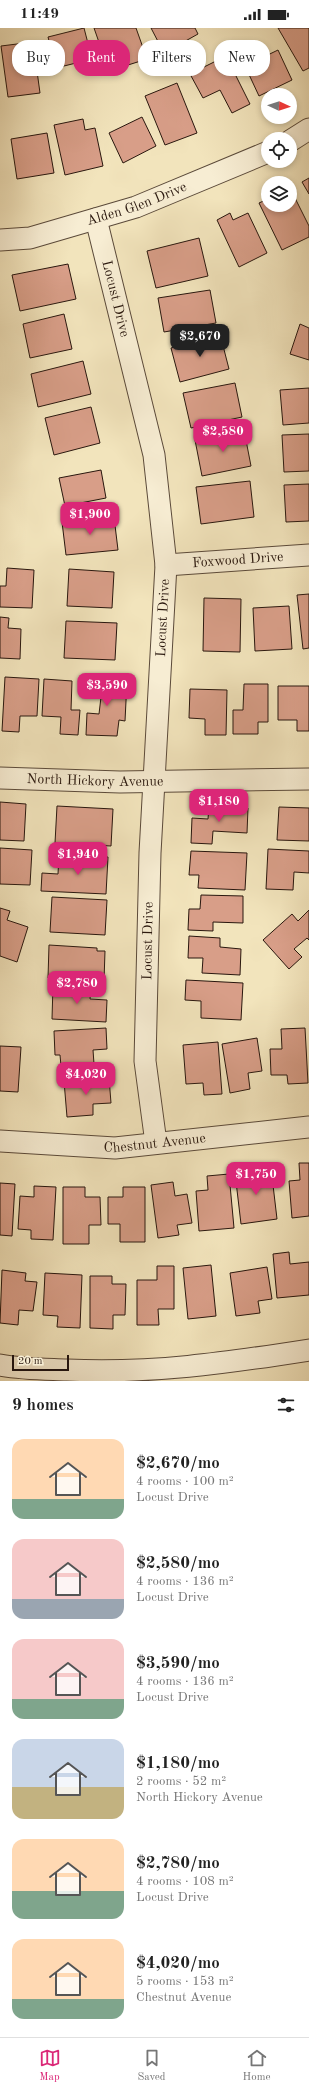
<!DOCTYPE html>
<meta charset="utf-8">
<style>
:root{--surface:#fff;--page:#f2f2f2;--text:#222;--muted:#767676;--line:#e0e0e0;--accent:#db2777}
body{margin:0;font-family:"Old Standard TT",serif;background:var(--page);color:var(--text);height:100vh;display:flex;flex-direction:column;font-size:15px;white-space:nowrap}
*{box-sizing:border-box;margin:0}
p{font-size:13px;color:var(--muted)}
.icon{flex:none;width:22px;height:22px;fill:none;stroke:currentColor;stroke-width:2;stroke-linecap:round;stroke-linejoin:round}
.map{position:relative;height:1353px;overflow:hidden}
.side{display:flex;flex-direction:column;background:var(--surface);flex:1}
.side>*{flex:none}
.guide{position:absolute;left:12px;top:12px;width:285px;height:36px;display:flex;gap:8px}
.needle{width:26px;rotate:93deg}
.tools{position:absolute;left:261px;top:60px;display:grid;gap:8px}
.tools a{display:grid;place-items:center;width:36px;height:36px;border-radius:50%;background:var(--surface);box-shadow:0 2px 6px #0003;font-size:20px}
.scale{position:absolute;left:12px;bottom:10px;width:57px;box-sizing:border-box;padding-left:4px;border:2px solid #29170e;border-top:0;font-size:11px;line-height:14px;white-space:nowrap;color:#29170e;-webkit-text-stroke:3px #f7edd3;paint-order:stroke}
.price{position:absolute;translate:-50% -34px;padding:0 9px;border-radius:8px;background:var(--accent);color:#fff;font-size:13px;line-height:26px;filter:drop-shadow(0 1px 2px #0008)}
.price::after{content:'';position:absolute;left:50%;top:24px;width:12px;height:9px;margin-left:-6px;background:inherit;clip-path:polygon(0 0,100% 0,50% 100%)}
.price.on{background:#222;color:#fff}
ul{padding:0;list-style:none}
li{display:flex;align-items:center;gap:12px;height:100px;padding:0 12px}
li span{display:grid;place-items:center;flex:none;width:112px;height:80px;border-radius:12px;color:#555}
li>.icon{margin-inline-start:auto}
span .icon{width:48px;height:48px;fill:#fffc;stroke-width:1}
li b{font-size:17px}
h2{display:flex;justify-content:space-between;align-items:center;height:48px;padding:0 12px;font-size:17px}
.tag{padding:0 14px;border-radius:16px;background:var(--surface);box-shadow:0 2px 6px #0003;font-size:14px;line-height:36px}
.tag.on{background:var(--accent);color:#fff}
.status{display:flex;justify-content:space-between;align-items:center;height:28px;padding:0 20px;background:var(--surface);direction:ltr}
.status svg{height:11px;fill:currentColor}
.dock{display:flex;justify-content:space-around;align-items:center;height:56px;border-top:1px solid var(--line);background:var(--surface);font-size:11px;color:var(--muted)}
.dock a{display:grid;justify-items:center;gap:2px}
.dock .on{color:var(--accent)}
.map>svg:first-child{display:block}
.building{fill:#d89e88;stroke:#29170e}
.lines{fill:none;stroke-linecap:round;stroke-linejoin:round}
.minor-casing{stroke:#5b4a3a;stroke-width:23}
.minor{stroke:#f7edd3;stroke-width:21}
.labels{text-anchor:middle;dominant-baseline:central;stroke-width:4;stroke-linejoin:round;paint-order:stroke}
.street-label{font-size:14px;fill:#29170e;stroke:#f7edd3}
</style>
<div class="status"><b>11:49</b><svg viewBox="0 0 49 12"><path d="M0 12V9h3v3zM5 12V6h3v6zM10 12V3h3v9zM15 12V0h3v12zM26 1h20v11H26zM47 4h2v5h-2z"/></svg></div>
<div class="map">
<svg width="309" height="1353" viewBox="0 0 309 1353">
<rect width="100%" height="100%" fill="#f2e4bc"/>
<filter id="stains"><feTurbulence type="fractalNoise" baseFrequency=".005" numOctaves="4"/><feColorMatrix values="0 0 0 0 .2 0 0 0 0 .09 0 0 0 0 .02 0 0 0 .5 -.17"/></filter>
<radialGradient id="worn" r=".72"><stop offset=".6" stop-color="#630" stop-opacity="0"/><stop offset="1" stop-color="#630" stop-opacity=".3"/></radialGradient>
<path class="building" d="M84,0L92,31L56,40L48,9Z
M94,0H136L147,31L109,43Z
M151,0H195L198,6L164,25Z
M278,0H309V40L303,43Z
M33,14L40,65L8,69L1,18Z
M278,22L292,52L259,68L245,38Z
M226,28L250,76L232,85L220,62L203,70L190,46Z
M177,55L197,105L165,117L145,68Z
M142,89L156,118L123,135L109,105Z
M83,91L85,102L95,100L103,138L65,147L54,97Z
M47,105L54,145L17,151L11,111Z
M309,150V166L302,154Z
M290,160L309,198V209L282,222L259,175L268,171V177H290Z
M230,185L233,192L248,185L267,225L239,239L217,192Z
M199,210L208,248L156,260L147,223Z
M68,236L76,271L20,283L12,247Z
M210,262L216,295L164,304L158,270Z
M64,286L72,321L30,330L23,296Z
M300,296L309,300V332L290,326Z
M220,306L229,341L180,354L171,320Z
M83,333L91,366L38,379L31,346Z
M235,355L242,389L191,400L183,365Z
M309,360V395L283,397L280,362Z
M91,379L100,415L54,427L45,390Z
M244,402L251,438L202,448L195,412Z
M309,406V443L284,444L282,407Z
M101,442L106,470L65,478L59,450Z
M250,453L254,489L201,496L196,459Z
M309,456V493L286,494L284,457Z
M114,489L118,522L66,527L62,494Z
M7,540L34,542L32,580L0,579V558H6Z
M69,541L114,544L112,580L67,578Z
M309,566V620L303,621L297,567Z
M204,570L241,571L240,624L203,623Z
M289,578L292,621L255,623L253,580Z
M0,589L9,590L8,600L21,601L20,631L0,630Z
M66,593L117,595L115,632L64,630Z
M5,649L39,651L37,688H20L19,704L2,703Z
M44,651L72,653L71,682H80L78,707L60,706L61,689L42,688Z
M90,651L127,653L125,693L119,692L117,708L86,707L87,685L99,686L101,669L89,668Z
M244,656H268V694H258V706H233V682H243Z
M278,658H309V703H297V692H278Z
M190,661L227,662L226,707H205V691L189,690Z
M0,774L26,776L24,813L0,812Z
M57,778L113,781L111,818L55,815Z
M209,778L248,780L247,805L213,803L212,816L191,815L192,790L208,791Z
M279,779L309,780V813L277,812Z
M0,820L32,822L30,857L0,856Z
M268,821L309,823V845L294,844L293,862L266,861Z
M191,823L247,825L245,862L198,860L199,847H189Z
M59,827L108,829L106,866L41,863L42,845L58,846Z
M201,867L243,868V895L213,894V903L188,902L189,881H200Z
M52,869L107,872L105,907L50,904Z
M0,880L10,883L7,892L28,899L17,934L0,928Z
M309,882V912L307,910L294,921L302,929L289,941L263,912L292,886L298,893Z
M189,908L220,910V919L241,921L240,947L202,945L203,930H188Z
M49,917L97,920V923H105L104,953L48,950Z
M186,952L243,955L241,992L201,990V973L185,972Z
M53,957L91,959L90,971L107,972L106,994L52,991Z
M106,1000L107,1021L93,1022L94,1036L61,1038L60,1027H55L54,1003Z
M305,1000L308,1055L288,1056L287,1047H271L270,1021H282L281,1001Z
M257,1010L262,1043L248,1045L250,1061L230,1065L222,1016Z
M218,1014L222,1066L204,1067L203,1055L186,1056L183,1017Z
M0,1018L21,1019L18,1064L0,1063Z
M109,1050L111,1075L93,1076V1087L67,1089L64,1053Z
M299,1135H309V1188L292,1190L289,1153L300,1152Z
M271,1140L277,1191L241,1196L235,1145Z
M229,1146L234,1200L199,1203L196,1163L208,1162L207,1148Z
M173,1154L175,1168L187,1166L192,1195L177,1197L179,1207L158,1210L151,1157Z
M0,1155L15,1156L12,1208L0,1207Z
M34,1158L56,1159L53,1212L31,1211V1202L18,1201L20,1168L34,1169Z
M63,1159H85V1169H100L101,1197H89V1216H63Z
M123,1159H145V1214H120V1196H108V1169H123Z
M289,1224L290,1236L309,1234V1267L277,1270L273,1226Z
M211,1237L216,1288L188,1291L183,1240Z
M157,1238H174V1281H158L159,1297H137V1252H157Z
M267,1239L272,1271L258,1273L260,1285L236,1288L230,1245Z
M2,1242L26,1245L25,1253L37,1254L33,1283L19,1282L18,1297L0,1295Z
M45,1245L82,1247L80,1300L57,1299L58,1288L43,1287Z
M90,1248H112V1256H126L125,1287H113V1301L90,1300Z"/>
<g class="lines">
<defs>
<g id="minor">
<path d="M290,113L309,101"/>
<path id="s1" d="M96,191L154,427L166,537L150,825L145,1033L156,1115"/>
<path id="s2" d="M0,212L30,210L136,179L268,124"/>
<path id="s3" d="M166,537L309,527"/>
<path id="s4" d="M0,750L120,754L309,751"/>
<path id="s5" d="M0,1113L115,1120L309,1099"/>
<path d="M0,1337C22,1341 44,1341 67,1342C151,1346 226,1335 309,1322"/>
</g>
</defs>
<use href="#minor" class="minor-casing"/>
<use href="#minor" class="minor"/>
</g>
<g class="labels">
<g class="street-label">
<text stroke="none"><textPath href="#s2" startOffset="142">Alden Glen Drive</textPath></text>
<text stroke="none"><textPath href="#s1" startOffset="82">Locust Drive</textPath></text>
<text stroke="none"><textPath href="#s3" startOffset="72">Foxwood Drive</textPath></text>
<text transform="translate(163 590) rotate(-87)">Locust Drive</text>
<text stroke="none"><textPath href="#s4" startOffset="95">North Hickory Avenue</textPath></text>
<text transform="translate(148 913) rotate(-89)">Locust Drive</text>
<text stroke="none"><textPath href="#s5" startOffset="155">Chestnut Avenue</textPath></text>
</g>
</g>
<rect width="100%" height="100%" filter="url(#stains)"/>
<rect width="100%" height="100%" fill="url(#worn)"/>
</svg>
<div class="tools">
<a><svg class="needle" viewBox="-14 -14 28 28"><path d="M0-13l5 13h-10z" fill="#e53935"/><path d="M0 13l5-13h-10z" fill="#767676"/></svg></a>
<a><svg class="icon" aria-label="locate" viewBox="0 0 24 24"><circle cx="12" cy="12" r="6"/><path d="M12 2v4M12 18v4M2 12h4M18 12h4"/></svg></a>
<a><svg class="icon" aria-label="layers" viewBox="0 0 24 24"><path d="M12 4l9 5-9 5-9-5zM3 14l9 5 9-5"/></svg></a>
</div>
<div class="scale">20 m</div>
<b class="price on" style="left:200px;top:330px">$2,670</b>
<b class="price" style="left:223px;top:425px">$2,580</b>
<b class="price" style="left:90px;top:508px">$1,900</b>
<b class="price" style="left:107px;top:679px">$3,590</b>
<b class="price" style="left:219px;top:795px">$1,180</b>
<b class="price" style="left:78px;top:848px">$1,940</b>
<b class="price" style="left:77px;top:977px">$2,780</b>
<b class="price" style="left:86px;top:1068px">$4,020</b>
<b class="price" style="left:256px;top:1168px">$1,750</b>
<div class="guide">
<a class="tag">Buy</a>
<a class="tag on">Rent</a>
<a class="tag">Filters</a>
<a class="tag">New</a>
</div>
</div>
<section class="side">
<h2>9 homes<svg class="icon" aria-label="filters" viewBox="0 0 24 24"><path d="M4 7h16M4 17h16"/><circle cx="9" cy="7" r="2"/><circle cx="15" cy="17" r="2"/></svg></h2>
<ul>
<li><span style="background:linear-gradient(#ffd9b3 75%,#7fa58c 0)"><svg class="icon" aria-label="home" viewBox="0 0 24 24"><path d="M3 11l9-7 9 7M6 9v11h12V9"/></svg></span><div><b>$2,670/mo</b><p>4 rooms · 100 m²</p><p>Locust Drive</p></div></li>
<li><span style="background:linear-gradient(#f6c9c9 75%,#9aa5b1 0)"><svg class="icon" aria-label="home" viewBox="0 0 24 24"><path d="M3 11l9-7 9 7M6 9v11h12V9"/></svg></span><div><b>$2,580/mo</b><p>4 rooms · 136 m²</p><p>Locust Drive</p></div></li>
<li><span style="background:linear-gradient(#f6c9c9 75%,#7fa58c 0)"><svg class="icon" aria-label="home" viewBox="0 0 24 24"><path d="M3 11l9-7 9 7M6 9v11h12V9"/></svg></span><div><b>$3,590/mo</b><p>4 rooms · 136 m²</p><p>Locust Drive</p></div></li>
<li><span style="background:linear-gradient(#c9d6e8 60%,#c2b280 0)"><svg class="icon" aria-label="home" viewBox="0 0 24 24"><path d="M3 11l9-7 9 7M6 9v11h12V9"/></svg></span><div><b>$1,180/mo</b><p>2 rooms · 52 m²</p><p>North Hickory Avenue</p></div></li>
<li><span style="background:linear-gradient(#ffd9b3 65%,#7fa58c 0)"><svg class="icon" aria-label="home" viewBox="0 0 24 24"><path d="M3 11l9-7 9 7M6 9v11h12V9"/></svg></span><div><b>$2,780/mo</b><p>4 rooms · 108 m²</p><p>Locust Drive</p></div></li>
<li><span style="background:linear-gradient(#ffd9b3 75%,#7fa58c 0)"><svg class="icon" aria-label="home" viewBox="0 0 24 24"><path d="M3 11l9-7 9 7M6 9v11h12V9"/></svg></span><div><b>$4,020/mo</b><p>5 rooms · 153 m²</p><p>Chestnut Avenue</p></div></li>
</ul>
</section>
<nav class="dock">
<a class="on"><svg class="icon" aria-label="map" viewBox="0 0 24 24"><path d="M3 6l6-2 6 2 6-2v14l-6 2-6-2-6 2zM9 4v14M15 6v14"/></svg>Map</a>
<a><svg class="icon" aria-label="saved" viewBox="0 0 24 24"><path d="M7 4h10v16l-5-4-5 4z"/></svg>Saved</a>
<a><svg class="icon" aria-label="home" viewBox="0 0 24 24"><path d="M3 11l9-7 9 7M6 9v11h12V9"/></svg>Home</a>
</nav>
